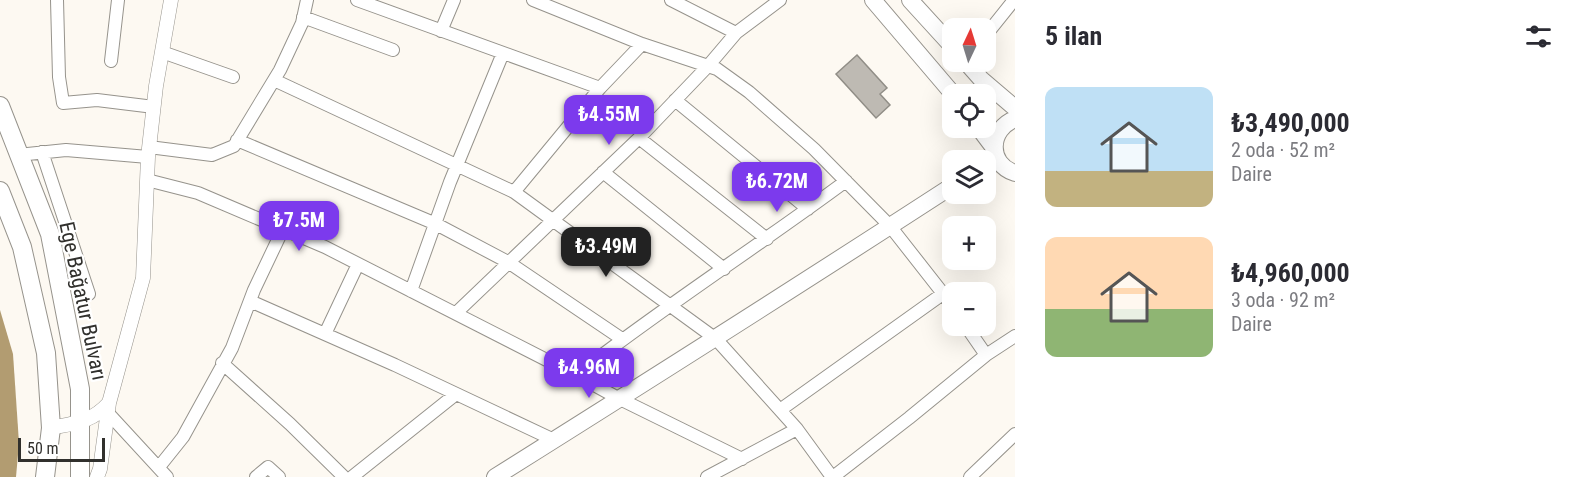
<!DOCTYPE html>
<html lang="tr">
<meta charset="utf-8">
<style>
:root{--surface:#fff;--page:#f2f2f3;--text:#2b2b33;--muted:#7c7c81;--accent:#7c3aed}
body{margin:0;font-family:"Roboto Condensed",sans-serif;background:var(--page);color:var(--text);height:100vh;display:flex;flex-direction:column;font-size:22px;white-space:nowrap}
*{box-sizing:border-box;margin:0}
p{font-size:20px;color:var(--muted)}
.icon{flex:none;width:33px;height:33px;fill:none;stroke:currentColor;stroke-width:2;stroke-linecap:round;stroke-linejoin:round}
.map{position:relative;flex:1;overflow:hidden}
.panel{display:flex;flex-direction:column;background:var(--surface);width:570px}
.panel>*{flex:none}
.needle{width:39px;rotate:4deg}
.controls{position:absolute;left:942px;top:18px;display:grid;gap:12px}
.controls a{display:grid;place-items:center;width:54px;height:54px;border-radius:12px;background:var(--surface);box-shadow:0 6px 24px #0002;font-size:30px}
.scale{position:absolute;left:18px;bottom:15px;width:87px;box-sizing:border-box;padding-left:6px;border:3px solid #31302d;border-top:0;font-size:16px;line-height:21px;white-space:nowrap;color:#31302d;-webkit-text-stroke:4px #fff;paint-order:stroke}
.price{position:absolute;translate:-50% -51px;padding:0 14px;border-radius:12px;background:var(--accent);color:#fff;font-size:20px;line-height:39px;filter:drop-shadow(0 2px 3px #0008)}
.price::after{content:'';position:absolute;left:50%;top:36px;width:18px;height:14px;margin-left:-9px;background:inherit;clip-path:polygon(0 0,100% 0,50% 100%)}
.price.selected{background:#222;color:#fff}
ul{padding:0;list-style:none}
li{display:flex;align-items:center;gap:18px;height:150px;padding:0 30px}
li span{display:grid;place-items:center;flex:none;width:168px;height:120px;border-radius:12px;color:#555}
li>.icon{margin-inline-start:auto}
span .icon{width:72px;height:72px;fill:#fffc;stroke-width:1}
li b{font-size:26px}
h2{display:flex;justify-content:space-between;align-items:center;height:72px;padding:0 30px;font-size:26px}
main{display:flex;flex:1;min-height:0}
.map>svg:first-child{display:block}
.water{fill:#b29c71}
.building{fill:#bebab3;stroke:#918e87;stroke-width:1.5}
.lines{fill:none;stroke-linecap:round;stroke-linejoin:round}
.minor-casing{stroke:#96938c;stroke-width:14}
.tertiary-casing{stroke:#96938c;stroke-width:15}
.secondary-casing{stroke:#96938c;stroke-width:18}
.primary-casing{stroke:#96938c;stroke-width:20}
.minor{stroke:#fff;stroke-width:12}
.tertiary{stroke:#fff;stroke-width:14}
.secondary{stroke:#fff;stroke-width:16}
.primary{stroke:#fff;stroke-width:18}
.labels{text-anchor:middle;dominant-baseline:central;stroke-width:4.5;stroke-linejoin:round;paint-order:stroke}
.street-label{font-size:21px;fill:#31302d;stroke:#fff}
</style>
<main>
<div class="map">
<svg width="1015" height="477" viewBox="0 0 1015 477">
<rect width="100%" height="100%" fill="#fdf9f2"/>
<path class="water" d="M0,310L13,354L19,443L16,477H0Z"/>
<path class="building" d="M857,55L887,88L880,94L890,105L876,118L836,74Z"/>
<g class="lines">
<defs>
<path id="minor" d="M57,0L59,77L63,103L97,100L154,107
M357,0L600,88
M533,0L642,44L717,69L749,92L814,149L890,226L952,305
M671,0L736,33
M303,17L393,50
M441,31L454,0
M986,35L1014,0
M162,52L233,77
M111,61L118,0
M274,80L514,192L716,339L797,429L832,477
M675,100L808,209
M639,138L767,239
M237,140L436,224L508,262L622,339
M149,147L212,155L234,146L280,70L302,23L307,0
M42,152L89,294
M18,155L66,150L148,157
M603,172L724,269
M147,180L198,193L325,247L576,375L618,398L742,459
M514,192L600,88L642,44
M411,291L450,182L503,53
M250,301L395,365L554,440
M456,313L639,138L708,66L736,33L780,0
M966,326L986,355
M325,334L358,264
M222,363L290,424L344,477
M576,375C663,307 757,247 846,181
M780,410L944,293
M108,413L167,477
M159,467L183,437L232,348L254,290L283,229
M256,477L268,467L279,477
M352,477L456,394
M707,477L797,429
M833,477L909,418L986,355L1015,336
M970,477L1015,434"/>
<path id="tertiary" d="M51,428C75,423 92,422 109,403
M97,477L100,469L109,403L143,278L148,157L156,86L171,0"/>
<path id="secondary" d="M873,0L953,94
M910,0L952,46
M966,62L981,79L1015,108
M1015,119C989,129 987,164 1015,173
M979,128L994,148
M495,477C648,381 801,284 952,186"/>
<path id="primary" d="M0,106L50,234L80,389V477
M0,191L22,247L46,353L51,428L45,477"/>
</defs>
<use href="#minor" class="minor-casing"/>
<use href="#tertiary" class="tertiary-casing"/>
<use href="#secondary" class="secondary-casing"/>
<use href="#primary" class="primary-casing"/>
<use href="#minor" class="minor"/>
<use href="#tertiary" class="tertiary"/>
<use href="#secondary" class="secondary"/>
<use href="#primary" class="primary"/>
</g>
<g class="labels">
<g class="street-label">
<text transform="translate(83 301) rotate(78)">Ege Bağatur Bulvarı</text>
</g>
</g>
</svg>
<div class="controls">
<a><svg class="needle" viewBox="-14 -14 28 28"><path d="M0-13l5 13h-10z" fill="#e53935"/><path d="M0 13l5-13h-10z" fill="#7c7c81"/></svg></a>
<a><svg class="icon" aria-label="locate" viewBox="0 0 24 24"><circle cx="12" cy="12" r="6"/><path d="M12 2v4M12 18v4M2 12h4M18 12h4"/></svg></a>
<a><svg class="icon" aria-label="layers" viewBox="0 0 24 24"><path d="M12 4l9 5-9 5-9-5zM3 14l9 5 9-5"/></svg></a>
<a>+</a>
<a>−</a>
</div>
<div class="scale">50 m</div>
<b class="price" style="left:609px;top:146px">₺4.55M</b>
<b class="price" style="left:777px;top:213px">₺6.72M</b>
<b class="price" style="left:299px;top:252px">₺7.5M</b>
<b class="price selected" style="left:606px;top:278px">₺3.49M</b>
<b class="price" style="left:589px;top:399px">₺4.96M</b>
</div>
<section class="panel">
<h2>5 ilan<svg class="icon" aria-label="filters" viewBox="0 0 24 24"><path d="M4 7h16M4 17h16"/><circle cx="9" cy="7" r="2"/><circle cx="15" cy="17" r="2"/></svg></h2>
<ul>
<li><span style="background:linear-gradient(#bfe0f5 70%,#c2b280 0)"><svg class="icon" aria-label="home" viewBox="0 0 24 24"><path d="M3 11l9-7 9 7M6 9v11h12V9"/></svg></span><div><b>₺3,490,000</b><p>2 oda · 52 m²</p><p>Daire</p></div></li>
<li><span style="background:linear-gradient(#ffd9b3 60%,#8fb573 0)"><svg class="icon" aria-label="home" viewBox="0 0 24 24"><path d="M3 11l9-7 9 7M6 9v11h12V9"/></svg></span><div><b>₺4,960,000</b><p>3 oda · 92 m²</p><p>Daire</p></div></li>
</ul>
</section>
</main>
